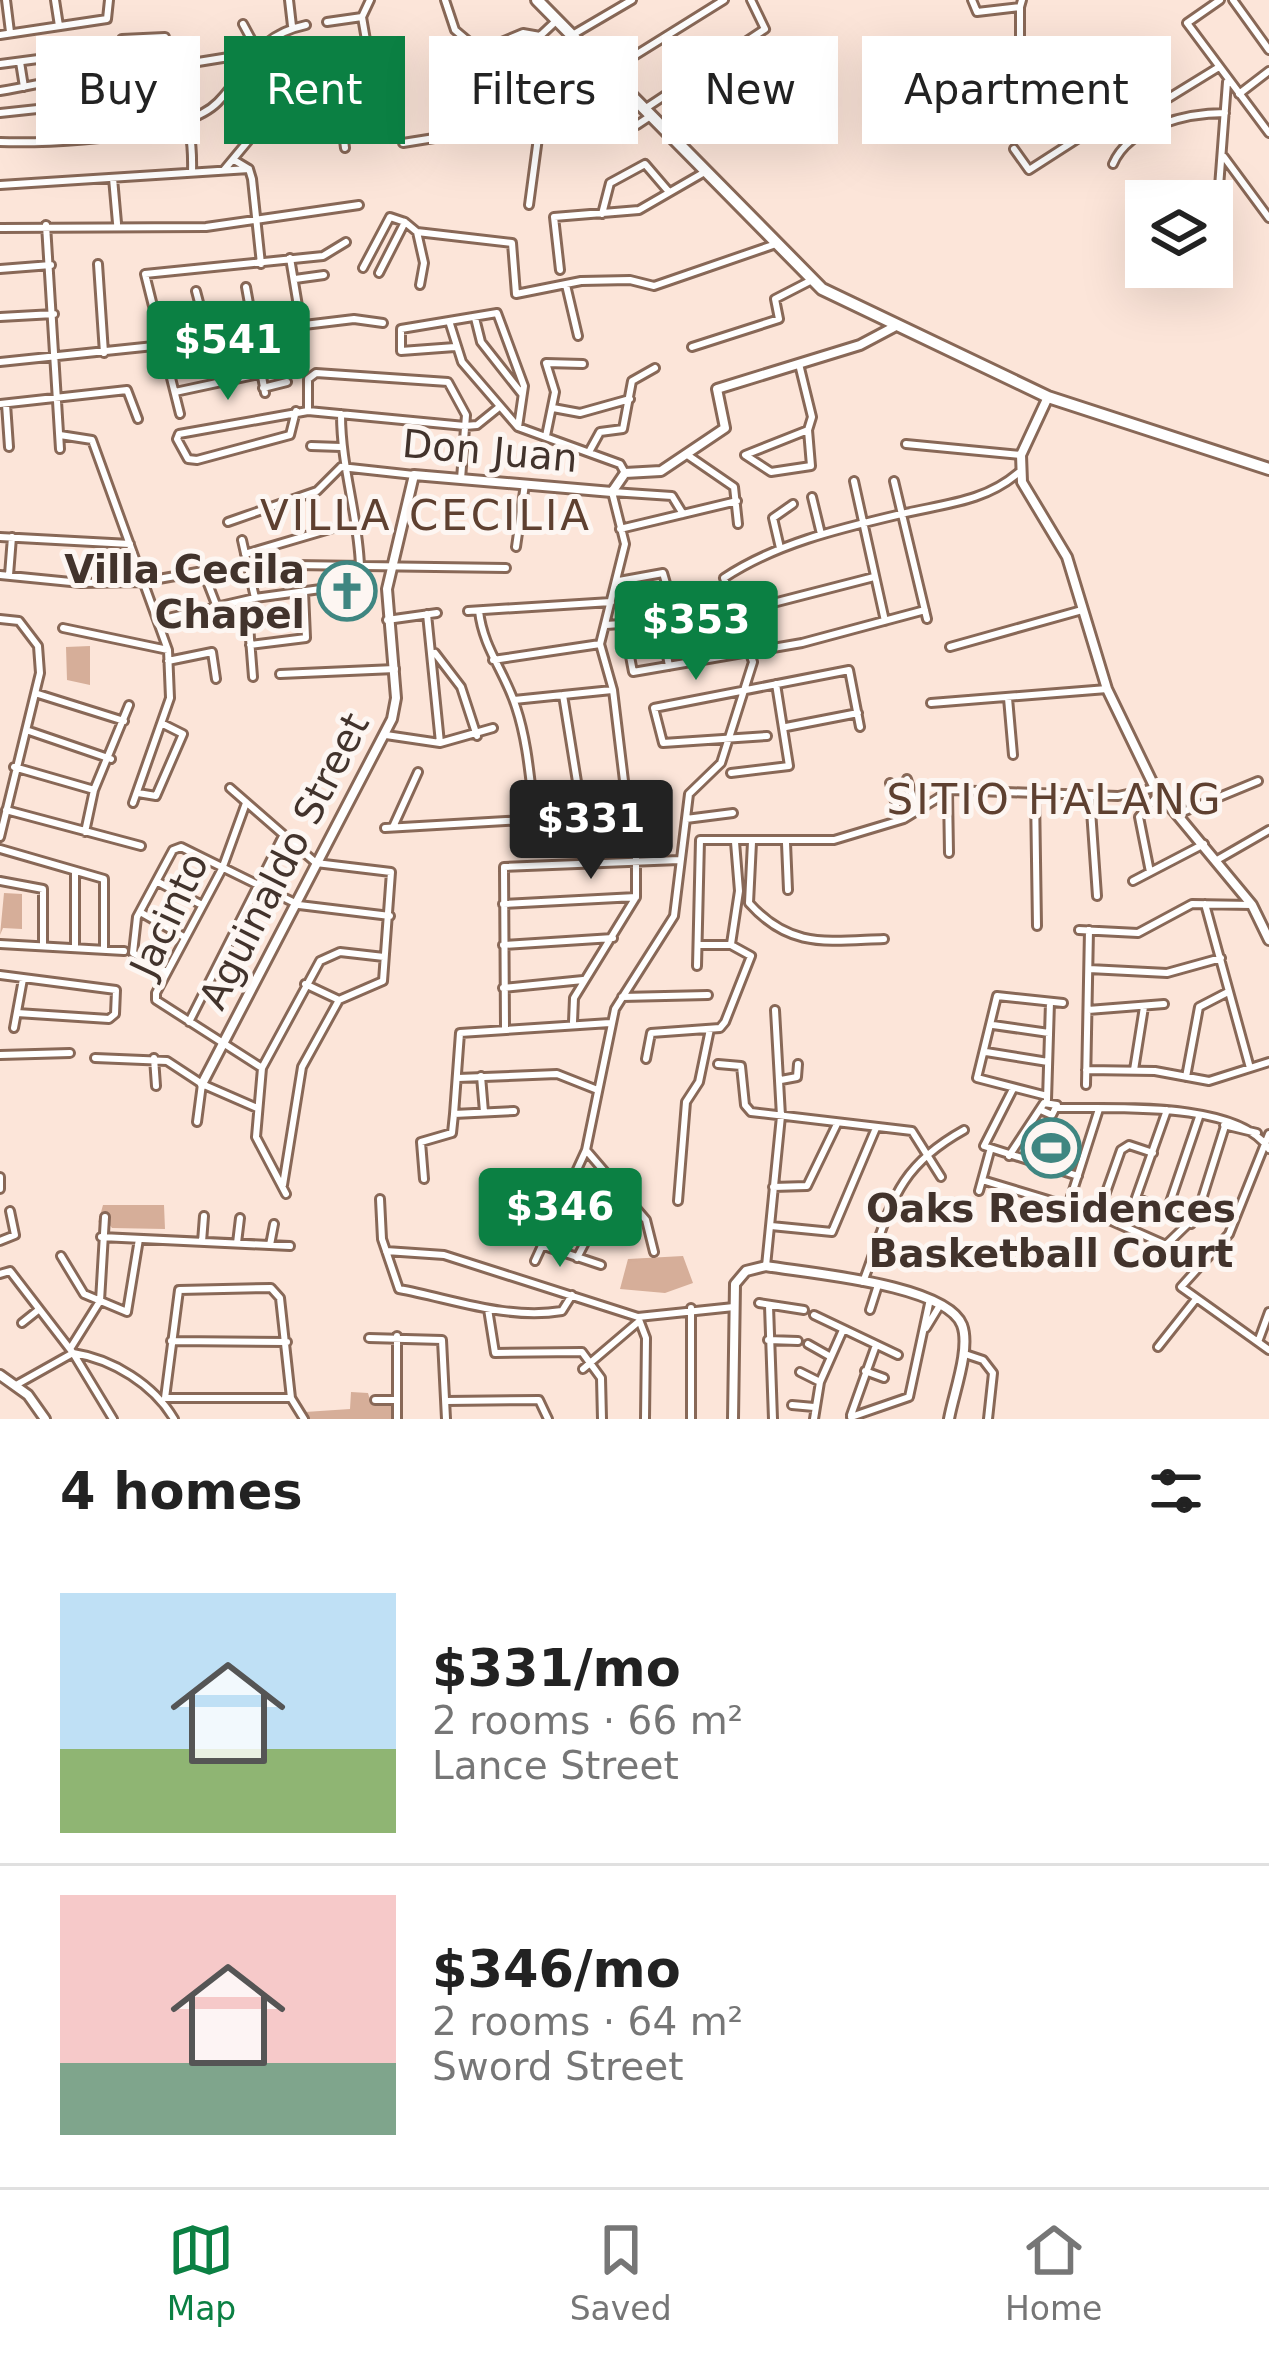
<!DOCTYPE html>
<meta charset="utf-8">
<style>
:root{--surface:#fff;--page:#f6f6f6;--text:#222;--muted:#767676;--line:#e0e0e0;--accent:#0b8043}
body{margin:0;font-family:"DejaVu Sans",sans-serif;background:var(--page);color:var(--text);height:100vh;display:flex;flex-direction:column;font-size:45px;white-space:nowrap}
*{box-sizing:border-box;margin:0}
p{font-size:39px;color:var(--muted)}
.icon{flex:none;width:66px;height:66px;fill:none;stroke:currentColor;stroke-width:2;stroke-linecap:round;stroke-linejoin:round}
.map{position:relative;height:1419px;overflow:hidden}
.side{display:flex;flex-direction:column;background:var(--surface);flex:1}
.side>*{flex:none}
.banner{position:absolute;left:36px;top:36px;width:1197px;height:108px;display:flex;gap:24px}
.buttons{position:absolute;left:1125px;top:180px;display:grid;gap:24px}
.buttons a{display:grid;place-items:center;width:108px;height:108px;border-radius:0px;background:var(--surface);box-shadow:0 12px 48px #0002;font-size:60px}
.price{position:absolute;translate:-50% -102px;padding:0 27px;border-radius:12px;background:var(--accent);color:#fff;font-size:39px;line-height:78px;filter:drop-shadow(0 3px 6px #0008)}
.price::after{content:'';position:absolute;left:50%;top:72px;width:36px;height:27px;margin-left:-18px;background:inherit;clip-path:polygon(0 0,100% 0,50% 100%)}
.price.active{background:#222;color:#fff}
ul{padding:0;list-style:none}
li{display:flex;align-items:center;gap:36px;height:300px;padding:0 60px}
li+li{border-top:3px solid var(--line)}
li span{display:grid;place-items:center;flex:none;width:336px;height:240px;border-radius:0px;color:#555}
li>.icon{margin-inline-start:auto}
span .icon{width:144px;height:144px;fill:#fffc;stroke-width:1}
li b{font-size:51px}
h2{display:flex;justify-content:space-between;align-items:center;height:144px;padding:0 60px;font-size:51px}
.pill{padding:0 42px;border-radius:0px;background:var(--surface);box-shadow:0 12px 48px #0002;font-size:42px;line-height:108px}
.pill.active{background:var(--accent);color:#fff}
.menu{display:flex;justify-content:space-around;align-items:center;height:168px;border-top:3px solid var(--line);background:var(--surface);font-size:33px;color:var(--muted)}
.menu a{display:grid;justify-items:center;gap:6px}
.menu .active{color:var(--accent)}
.map>svg:first-child{display:block}
.green{fill:#d6ae99}
.lines{fill:none;stroke-linecap:round;stroke-linejoin:round}
.minor-casing{stroke:#886857;stroke-width:12}
.tertiary-casing{stroke:#886857;stroke-width:14}
.primary-casing{stroke:#886857;stroke-width:16}
.minor{stroke:#fff;stroke-width:6}
.tertiary{stroke:#fff;stroke-width:8}
.primary{stroke:#fff;stroke-width:10}
.labels{text-anchor:middle;dominant-baseline:central;stroke-width:10;stroke-linejoin:round;paint-order:stroke}
.street-label{font-size:39px;fill:#42332c;stroke:#fdf6f2}
.poi-label{font-size:39px;font-weight:bold;fill:#42332c;stroke:#fdf6f2;text-anchor:end}
.neighbourhood-label{font-size:42px;letter-spacing:3px;fill:#5e4030;stroke:#fdf6f2}
</style>
<div class="map">
<svg width="1269" height="1419" viewBox="0 0 1269 1419">
<rect width="100%" height="100%" fill="#fce5d9"/>
<path class="green" d="M90,646V685L67,680L66,647Z
M4,893L22,894V929L3,928L0,935Z
M1037,1129L1078,1148L1072,1167L1025,1153Z
M103,1205H164L165,1229L112,1228L103,1216L98,1223Z
M683,1256L693,1283L665,1293L620,1289L628,1259Z
M351,1392L368,1393L371,1403H396V1419H309L305,1412L350,1409Z"/>
<g class="lines">
<defs>
<path id="minor" d="M6,0L10,32
M55,0L59,26
M289,0L292,26
M370,0L362,17L374,86
M445,0L455,30L480,51L523,33L540,36L556,21
M972,0L977,12L1020,7L1022,0
M1220,0L1187,23L1269,133
M1233,0L1269,50
M1020,7V63
M327,22L362,17
M243,24L256,48
M574,34L632,0
M0,35L107,19L109,0
M20,62L24,87
M0,64L122,48
M167,67L229,57L244,66
M610,71L724,0
M122,72V48
M0,91C94,76 196,32 192,172
M1239,94L1269,71
M646,108L765,29L751,0
M0,113L159,96L167,85L165,37L122,39V48
M258,134L341,117L345,148
M0,142C50,144 183,138 218,102C250,69 254,36 306,25
M403,143L522,124L637,125L649,117
M1014,149L1029,170L1133,103L1154,107L1219,67
M1224,157L1269,218
M234,160L249,169L252,179L261,264
M1113,164C1129,126 1188,113 1225,113
M224,170L307,70L370,61
M113,178L117,223
M0,185L249,169
M1219,187L1227,82
M529,205L540,123
M602,214L610,183L645,164L669,192
M46,225L60,449
M0,228L206,227L359,205
M417,232L424,263L420,285
M290,258L301,324
M98,264L104,353
M363,268L390,217L405,222
M0,269L51,265
M560,270L554,217L639,210L703,173
M379,273L405,222L417,232L512,243L516,294L581,281L630,280L654,286L773,245
M295,279L324,275
M566,285L578,336
M246,287L265,393
M0,317L54,314
M475,318L481,342L522,394
M450,324L462,362L518,427L620,464L625,473
M254,331L354,319L383,323
M455,347L401,351V329L497,313L524,386L518,427
M692,347L779,319L775,299L810,281
M0,362L202,341L207,333L196,291
M799,364L812,417L808,430L745,455L771,472L811,466L808,430
M263,388L287,382
M175,392L259,374
M0,404L127,390L138,419
M6,404L9,447
M553,408L580,413L630,399
M296,411L290,435L197,460L188,459L177,439L179,434L308,411L465,426L477,425L498,408
M308,411V379L316,373L448,382L466,415L461,479
M180,414L145,274L323,256L346,242
M341,414C341,468 358,513 360,566
M60,435L92,440L168,650L170,698L133,803
M546,436L555,392L546,363L583,364
M906,444L1021,455
M311,446L341,447
M589,452L600,432L623,429L632,381L655,368
M686,454L734,487L738,524
M341,467L414,475
M854,481L885,621
M894,481L927,619
M812,497L821,534
M228,522L317,491L341,467
M620,529L737,501
M0,537L130,544
M242,540L255,598
M516,547L525,484
M780,548L773,518L793,504
M245,554L333,528
M294,565L506,568
M0,575L81,583L142,582L203,571L217,607
M9,575L12,537
M247,600L253,677
M468,611L611,602
M479,611C483,648 505,672 516,707C528,743 530,781 535,819
M738,612L874,577
M427,614L440,743
M0,619L19,621L38,646L40,673L0,837
M159,620L255,598L328,588
M387,620L437,613
M606,625L665,621L674,611L663,573L619,581
M63,628L168,650
M702,633L706,659
M664,640L669,666
M250,645L306,638L304,591
M950,647L1082,610
M629,651L633,672L802,643L925,610
M435,653L461,687L477,736
M493,660L600,644
M168,661L212,652L216,679
M280,674L395,669
M38,694L124,721
M563,695L583,819
M1008,698L1013,755
M514,700L612,690
M931,703L1107,689
M786,727L858,713
M29,731L111,759
M386,735L440,743L493,728
M767,736L663,743L654,708L849,670L860,727
M14,767L94,790
M731,773L789,766L776,684
M907,779L917,810
M890,783L900,820
M230,788L316,863L391,872L383,981L339,1000
M948,792L949,853
M138,793L156,796L183,734L163,724
M1035,794L1037,926
M1090,796L1097,896
M246,803L222,869L156,993V1000L262,1068
M6,810L141,846
M1178,814L1258,781
M686,819L733,813
M393,827L418,772
M385,828L628,814L613,690L600,644L625,544L612,492L672,496L683,514
M85,832L94,790L129,705
M752,842L749,903C790,949 827,941 884,939
M786,843L788,890
M0,849L104,879V948
M1217,860L1269,830
M1150,872L1139,817L1159,794
M0,881L43,889V944
M1133,881L1204,844
M158,882L202,905
M503,904L636,897
M1205,904L1250,1068
M140,912L184,937
M1079,930L1138,933L1192,904L1252,905
M0,944L124,951
M731,944L739,891L735,842
M503,945L613,938
M75,947V871
M697,966L700,840H834L904,819L951,790L1118,796L1155,788
M1089,969L1167,973L1221,958
M166,972L133,953L137,917L173,850L181,847L299,905L390,916
M0,975L116,990L115,1014L109,1019L17,1013
M305,984L339,1000
M503,988L583,980
M622,997L708,995
M1088,1010L1164,1004
M189,1022L282,838
M573,1022L574,998L636,897V858
M993,1025L1049,1033
M505,1027L504,867L679,860
M14,1028L23,979
M986,1052L1048,1062
M0,1055L70,1053
M95,1058L167,1061L202,1084L257,1108
M154,1058L156,1086
M646,1059L651,1033L720,1028L725,1022L751,956L731,945H698
M718,1064L741,1066L745,1105L751,1112L912,1131L941,1177
M1086,1070L1155,1071L1209,1081L1269,1062
M1134,1070L1144,1007
M481,1076L484,1112
M1186,1077L1199,1007L1228,992
M458,1078L557,1074L595,1089
M781,1080L797,1077L798,1064
M1086,1085L1089,930
M1013,1089L984,1146L1078,1176
M1047,1096L977,1078L997,996L1063,1003
M1047,1100L1050,1002
M1057,1108C1111,1109 1237,1100 1269,1149
M514,1111L454,1114L460,1033L610,1023
M197,1122L202,1084
M1224,1125L1257,1133
M1269,1134L1229,1234L1181,1287L1269,1350
M586,1150L646,1220L654,1252
M1009,1156L1044,1103L1057,1105L1052,1115L1043,1111
M0,1177V1189
M424,1179L421,1142L452,1133L454,1114
M982,1180L1098,1215L1166,1245L1197,1215L1225,1126
M283,1185L302,1067L339,1000
M773,1187L807,1186L837,1124
M979,1191L990,1151
M286,1194L256,1137L262,1068L320,961L340,952L384,957
M1137,1198L1191,1224
M380,1199L382,1239L399,1289C453,1299 507,1320 562,1311L572,1295
M678,1201L686,1102L699,1082L710,1029
M1068,1206L1099,1109
M1132,1209L1167,1110
M1166,1214L1199,1117
M1098,1215L1121,1150L1129,1145L1153,1153
M771,1226L832,1232L876,1128
M101,1237L290,1246
M0,1241L15,1235L10,1211
M202,1242L204,1216
M237,1243L240,1218
M270,1245L274,1224
M541,1245L601,1265
M386,1251L444,1255L638,1317L734,1307
M61,1256L84,1294L127,1312L139,1239
M577,1258L613,1188
M535,1261L586,1150L615,1009L674,916L689,794L721,763L753,662L724,578C775,544 838,529 897,515C941,504 983,503 1018,473
M766,1266L781,1116L775,1010
M0,1274L10,1271L73,1353L113,1419
M863,1282C891,1209 892,1170 964,1130
M759,1303L804,1310
M769,1306L773,1419
M691,1308V1419
M488,1309L495,1353L582,1352L601,1378L602,1419
M870,1310L878,1285
M814,1315L898,1355
M638,1317L646,1338L645,1419
M22,1323L37,1311
M926,1328L940,1305
M397,1336V1419
M369,1338L442,1340L446,1419
M768,1340L798,1341
M171,1341L287,1342
M1258,1342L1269,1312
M808,1344L831,1357
M1158,1347L1196,1299
M70,1349L100,1301L105,1217
M73,1353C113,1359 154,1385 174,1419
M965,1354L983,1360L993,1373L988,1419
M583,1369L637,1323
M865,1371L884,1378
M800,1372L820,1382
M16,1385L73,1353
M165,1398L179,1290L271,1288L280,1298L291,1398L304,1419
M165,1398H290
M375,1400H395
M446,1401L539,1400L548,1419
M792,1405L814,1407
M851,1415L876,1345
M851,1417L909,1397L930,1299
M814,1419L820,1382L843,1330"/>
<path id="tertiary" d="M1048,397L1021,455L1022,482L1067,557L1107,689L1155,788L1252,905L1269,940
M202,1084L392,719L396,698L387,589L414,475L612,492L625,473L661,471L725,428L717,389L860,345L894,327
M0,1375L28,1395L45,1419
M733,1419L735,1284L746,1271L766,1266C806,1273 946,1284 962,1325C971,1349 953,1395 949,1419"/>
<path id="primary" d="M537,0L822,289L1048,397L1269,469"/>
</defs>
<use href="#minor" class="minor-casing"/>
<use href="#tertiary" class="tertiary-casing"/>
<use href="#primary" class="primary-casing"/>
<use href="#minor" class="minor"/>
<use href="#tertiary" class="tertiary"/>
<use href="#primary" class="primary"/>
</g>
<defs>
<symbol id="church-ring" viewBox="-11 -11 22 22"><circle r="9.5" fill="#fdf6f2" stroke="#3f8681" stroke-width="1.5"/><path d="M-1.2-6h2.4v3.5h3.3v2.4h-3.3V6h-2.4V-.1h-3.3v-2.4h3.3Z" fill="#3f8681"/></symbol>
<symbol id="stadium-ring" viewBox="-11 -11 22 22"><circle r="9.5" fill="#fdf6f2" stroke="#3f8681" stroke-width="1.5"/><path d="M0-5a6.5 5 0 1 0 0 10a6.5 5 0 1 0 0-10ZM-3.5-1.8h7v3.6h-7Z" fill="#3f8681"/></symbol>
</defs>
<g fill-rule="evenodd">
<use href="#church-ring" x="314" y="558" width="66" height="66"/>
<use href="#stadium-ring" x="1018" y="1115" width="66" height="66"/>
</g>
<g class="labels">
<g class="street-label">
<text transform="translate(490 451) rotate(5)">Don Juan</text>
<text transform="translate(284 861) rotate(-63)">Aguinaldo Street</text>
<text transform="translate(169 915) rotate(-65)">Jacinto</text>
</g>
<g class="poi-label">
<text x="305" y="569">Villa Cecila<tspan x="305" dy="45">Chapel</tspan></text>
<text x="1051" y="1208" text-anchor="middle">Oaks Residences<tspan x="1051" dy="45">Basketball Court</tspan></text>
</g>
<g class="neighbourhood-label">
<text x="426" y="515">VILLA CECILIA</text>
<text x="1055" y="799">SITIO HALANG</text>
</g>
</g>
</svg>
<div class="buttons">
<a><svg class="icon" aria-label="layers" viewBox="0 0 24 24"><path d="M12 4l9 5-9 5-9-5zM3 14l9 5 9-5"/></svg></a>
</div>
<b class="price" style="left:228px;top:403px">$541</b>
<b class="price" style="left:696px;top:683px">$353</b>
<b class="price active" style="left:591px;top:882px">$331</b>
<b class="price" style="left:560px;top:1270px">$346</b>
<div class="banner">
<a class="pill">Buy</a>
<a class="pill active">Rent</a>
<a class="pill">Filters</a>
<a class="pill">New</a>
<a class="pill">Apartment</a>
</div>
</div>
<section class="side">
<h2>4 homes<svg class="icon" aria-label="filters" viewBox="0 0 24 24"><path d="M4 7h16M4 17h16"/><circle cx="9" cy="7" r="2"/><circle cx="15" cy="17" r="2"/></svg></h2>
<ul>
<li><span style="background:linear-gradient(#bfe0f5 65%,#8fb573 0)"><svg class="icon" aria-label="home" viewBox="0 0 24 24"><path d="M3 11l9-7 9 7M6 9v11h12V9"/></svg></span><div><b>$331/mo</b><p>2 rooms · 66 m²</p><p>Lance Street</p></div></li>
<li><span style="background:linear-gradient(#f6c9c9 70%,#7fa58c 0)"><svg class="icon" aria-label="home" viewBox="0 0 24 24"><path d="M3 11l9-7 9 7M6 9v11h12V9"/></svg></span><div><b>$346/mo</b><p>2 rooms · 64 m²</p><p>Sword Street</p></div></li>
</ul>
</section>
<nav class="menu">
<a class="active"><svg class="icon" aria-label="map" viewBox="0 0 24 24"><path d="M3 6l6-2 6 2 6-2v14l-6 2-6-2-6 2zM9 4v14M15 6v14"/></svg>Map</a>
<a><svg class="icon" aria-label="saved" viewBox="0 0 24 24"><path d="M7 4h10v16l-5-4-5 4z"/></svg>Saved</a>
<a><svg class="icon" aria-label="home" viewBox="0 0 24 24"><path d="M3 11l9-7 9 7M6 9v11h12V9"/></svg>Home</a>
</nav>
